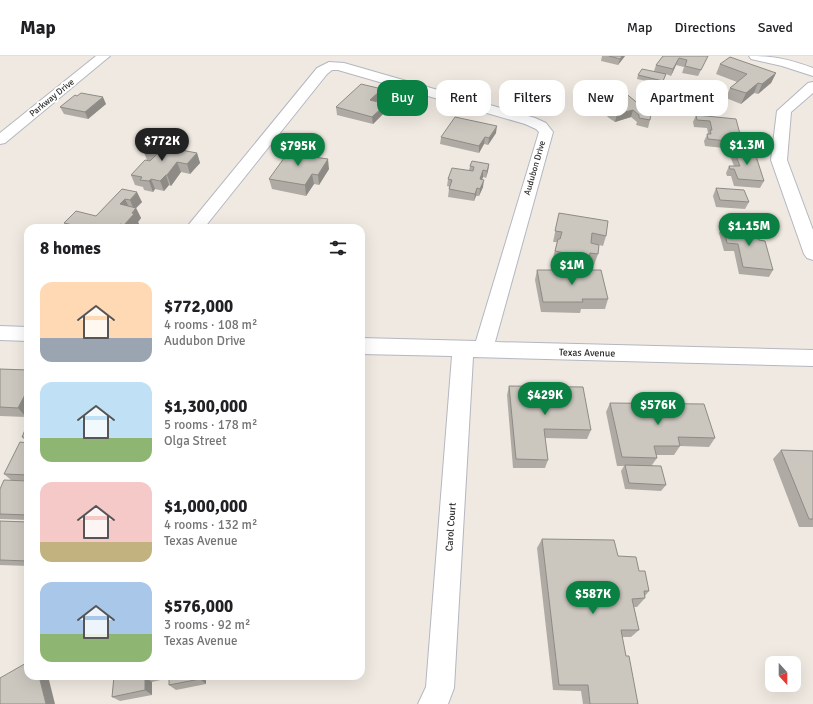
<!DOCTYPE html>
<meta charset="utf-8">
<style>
:root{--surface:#fff;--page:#f2f2f2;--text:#202124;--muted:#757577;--line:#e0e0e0;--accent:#0b8043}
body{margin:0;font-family:Signika,sans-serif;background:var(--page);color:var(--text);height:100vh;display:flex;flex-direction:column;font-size:15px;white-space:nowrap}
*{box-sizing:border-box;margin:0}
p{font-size:13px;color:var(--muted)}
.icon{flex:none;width:22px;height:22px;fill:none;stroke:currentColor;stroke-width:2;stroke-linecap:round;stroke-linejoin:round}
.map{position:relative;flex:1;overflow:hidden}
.details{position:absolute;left:24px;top:168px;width:341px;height:456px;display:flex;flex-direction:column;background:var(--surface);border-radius:12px;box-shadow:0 4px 16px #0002}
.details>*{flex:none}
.banner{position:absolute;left:377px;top:24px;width:376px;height:36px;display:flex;gap:8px}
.needle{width:26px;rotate:159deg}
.tools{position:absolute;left:765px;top:600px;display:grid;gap:8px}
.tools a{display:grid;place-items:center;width:36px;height:36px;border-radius:8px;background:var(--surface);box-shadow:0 4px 16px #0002;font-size:20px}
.price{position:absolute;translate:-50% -34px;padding:0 9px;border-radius:14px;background:var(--accent);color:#fff;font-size:13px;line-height:26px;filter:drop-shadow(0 1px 2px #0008)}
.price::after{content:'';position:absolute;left:50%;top:24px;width:12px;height:9px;margin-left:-6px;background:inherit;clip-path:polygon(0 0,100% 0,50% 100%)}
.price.selected{background:#222;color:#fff}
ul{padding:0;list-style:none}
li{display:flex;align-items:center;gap:12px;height:100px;padding:0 16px}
li span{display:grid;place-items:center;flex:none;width:112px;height:80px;border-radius:12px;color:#555}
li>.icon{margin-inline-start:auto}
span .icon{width:48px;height:48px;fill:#fffc;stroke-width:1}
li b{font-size:17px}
h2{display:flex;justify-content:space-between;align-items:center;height:48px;padding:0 16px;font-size:17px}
.pill{padding:0 14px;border-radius:12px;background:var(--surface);box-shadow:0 4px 16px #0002;font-size:14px;line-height:36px}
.pill.selected{background:var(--accent);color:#fff}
header{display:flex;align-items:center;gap:24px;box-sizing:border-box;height:56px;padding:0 20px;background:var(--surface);border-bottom:1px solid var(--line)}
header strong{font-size:19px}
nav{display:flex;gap:22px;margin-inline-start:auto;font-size:14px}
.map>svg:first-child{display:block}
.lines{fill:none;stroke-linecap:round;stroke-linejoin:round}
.minor-casing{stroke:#b4b7c1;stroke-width:2}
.minor{fill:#fff;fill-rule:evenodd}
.wall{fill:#afaba4}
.shaded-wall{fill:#8e8b86}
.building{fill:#cbc7bf;stroke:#8e8b86}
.labels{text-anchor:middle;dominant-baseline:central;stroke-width:4;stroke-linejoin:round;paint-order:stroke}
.far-street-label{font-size:9px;fill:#2e2e2e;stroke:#fff}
.street-label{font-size:10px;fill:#2e2e2e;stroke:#fff}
</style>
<header>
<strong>Map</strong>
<nav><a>Map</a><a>Directions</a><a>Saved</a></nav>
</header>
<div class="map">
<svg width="813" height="648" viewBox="0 0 813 648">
<rect width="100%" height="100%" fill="#efe9e1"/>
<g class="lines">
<defs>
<path id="minor" d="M96,0H110L5,87L0,88V77Z
M749,0C775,0 788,3 813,12V20L782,10L751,3Z
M329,6L344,7L535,62L546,67L553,76L495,286L813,294V310L473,301L454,632L448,648H418L426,631L452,300L361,298V282L476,285L539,76L536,73L525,68L338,14H332L327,18L204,172H186L317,12Z
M813,26V37L791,56L787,104L813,174V204L807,202L804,198L771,104L777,55L808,27Z
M0,270L28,271V285L0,284Z"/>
</defs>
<use href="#minor" class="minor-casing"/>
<use href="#minor" class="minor"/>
</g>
<path class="wall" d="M602,0H625L618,9L601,5Z
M663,0H708L698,20L682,17L684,11L676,9L671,20L666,18L661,28L637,23L638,19L654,15L656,9Z
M720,8L776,17L771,27L758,38L754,37L741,48L726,42L730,32L737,26L716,18Z
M382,33V40L376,46L386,48V55L373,68L337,59L336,51Z
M617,35L650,64L648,72L636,69L637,66L631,61L615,66L609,62L594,48L596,41Z
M77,40L106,48L88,63L64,58L60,51Z
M696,59L740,78L733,93L705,90L704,85L708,77L707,72L694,71L693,66Z
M496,77L488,89L484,88L479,97L440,88L441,81Z
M733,93L764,125L760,132L734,130L731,120H727L726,117L729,110H734L730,100Z
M143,94L197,97L200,107L190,118L181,116L171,130L169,129L164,135L155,133L153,136L144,134L143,131L135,129L131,119L150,105L147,104Z
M311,94L312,100L329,113L319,129L314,128L306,140L272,133L269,123Z
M489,108L488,115L486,122L483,121L482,123L483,131L479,140H476L474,145L448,141L449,133L450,131L447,130L448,123L469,114L470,110Z
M716,132L749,146L745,153L716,151L713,140Z
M122,133L142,146L136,152L141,162L138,166L139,168L135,172H66L64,167L96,160Z
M559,157L606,180L603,190L599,189L598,198L594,209L587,207L586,212L552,206L557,186H553Z
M723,170L759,184L773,214L769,221L739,218L734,195H724L719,177Z
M537,214L608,243L605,253H581L580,257L541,256L535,224Z
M0,313L28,314V358L26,361L0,360Z
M509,330L591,374L587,383L545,382L548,404L545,412H513L507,339Z
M610,347L715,382L709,391L680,390L674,399H656L657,402L652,409L666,429L661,435L625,433L621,415L624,410H617L606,356Z
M28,367V425L11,424L4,418L27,387L22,381Z
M781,394L813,395V471H799L773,403Z
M28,425V464L0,463V433Z
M0,465L28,466V510L0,509Z
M542,483L618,500L639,515L649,535L645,540V542L637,551H634L639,574L631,581H622L626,600L638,648H583L581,635L553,634L537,492Z
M114,620H206V628L176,634L169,629V622L152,626V639L120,645L112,641Z"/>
<path class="shaded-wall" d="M622,0H625L618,9L620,3Z
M679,2L676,9L671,20L673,13Z
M776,17L771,27L758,38L762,28Z
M758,27L754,37L741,48L746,37Z
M382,33V40L370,51V44Z
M103,41L106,48L88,63L85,56Z
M386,48V55L373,68L372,61Z
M633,54L631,61L615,66L617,58Z
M497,70L496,77L488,89L489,82Z
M485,81L484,88L479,97V90Z
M311,94L312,105L307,100Z
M197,97L200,107L190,118L187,108Z
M328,103L329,113L319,129L318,119Z
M177,106L181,116L171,130L167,119Z
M489,108L488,115L486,122L487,115Z
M483,114V121L479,130L480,123Z
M312,118L314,128L306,140L305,129Z
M166,119L169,129L164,135L160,125Z
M151,123L155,133L153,136L149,125Z
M484,124L483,131L479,140L480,133Z
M477,132L476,140L474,145L475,138Z
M137,136L142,146L136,152L141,162L138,166L139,168L135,172H126L124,169L134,154L130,144Z
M125,143L130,153L120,148Z
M120,168L122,172H116Z
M28,333V358L26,361L18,352Z
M39,620H48L55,648H46Z
M200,620H206V628L200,623Z
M145,621L152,626V639L145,634Z"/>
<path class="building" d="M609,0H622L620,3Z
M663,0H708L701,14L685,10L687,4L679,2L673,13L656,9Z
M730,1L776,17L762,28L758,27L746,37L730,32L747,18L720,8Z
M642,13L666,18L663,25L638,19Z
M361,28L382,33L370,44L386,48L372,61L336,51Z
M617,35L620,37L624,36L651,58L650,64L639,62V59L633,54L617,58L611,55L596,41Z
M81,37L103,41L85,56L60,51L75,39L77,40Z
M696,59L736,63L740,78L734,77L737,86L708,83L707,78H711L710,74H712L710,65L697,64Z
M455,61L497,70L489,82L485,81L479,90L441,81Z
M149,88L197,97L187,108L177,106L167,119H166L160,125L151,123L149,125L140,124L142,121L131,119L145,104L150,105L158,97L143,94Z
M292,91L311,94L307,100L328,103L318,119L312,118L305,129L269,123Z
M733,93L754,94L764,125L738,123L734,113H730L729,110H740Z
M472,105L489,108L487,115L483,114L480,123L484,124L480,133L477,132L475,138L449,133L452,124L448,123L452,112L473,115L474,111L470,110Z
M716,132L744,134L749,146L720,144Z
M122,133L137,136L130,144L125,143L120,148L136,152L132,157L134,158L124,169L120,168L116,172H86L64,167L76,155L96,160Z
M559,157L608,165L606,180L592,177L591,187L599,189L598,198L590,197L589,202L555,195L558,183H560L562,176L555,175Z
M723,170L756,173L759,184L765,185L773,214L743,211L738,188L727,187Z
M537,214H601L608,243H582L583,246H543Z
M0,313L28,314V333L18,352L0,351Z
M509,330L583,331L591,374L544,373L548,404L516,403Z
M610,347L704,348L715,382L678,381L680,390H654L657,402L622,401Z
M28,367V381H22Z
M20,386L28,387V419L4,418Z
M781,394L813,395V463H809Z
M625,409L661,410L666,429L629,427Z
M4,424L28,425V459L0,458V433Z
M0,465L28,466V505L0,504Z
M542,483L614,484L618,500L636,501L639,515H645L649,535H644L645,542L632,543L639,574H621L626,600H629L638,648H590L588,629H559Z
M28,606V620H39L46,648H0V622Z
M114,620H150L145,621V634L112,641Z
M169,620H200V623L169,629Z"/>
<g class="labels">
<g class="far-street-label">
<text transform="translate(52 42) rotate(-39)">Parkway Drive</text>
<text transform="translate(535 112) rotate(-74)">Audubon Drive</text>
</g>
<g class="street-label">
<text transform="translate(587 297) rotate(1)">Texas Avenue</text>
<text transform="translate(451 471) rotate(-86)">Carol Court</text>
</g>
</g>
</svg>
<div class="tools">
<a><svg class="needle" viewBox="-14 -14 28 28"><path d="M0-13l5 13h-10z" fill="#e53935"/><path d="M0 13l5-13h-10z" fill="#757577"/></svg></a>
</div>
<b class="price selected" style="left:162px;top:106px">$772K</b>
<b class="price" style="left:747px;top:110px">$1.3M</b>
<b class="price" style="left:298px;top:111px">$795K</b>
<b class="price" style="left:749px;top:191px">$1.15M</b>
<b class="price" style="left:572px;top:230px">$1M</b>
<b class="price" style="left:545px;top:360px">$429K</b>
<b class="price" style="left:658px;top:370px">$576K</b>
<b class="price" style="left:593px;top:559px">$587K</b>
<div class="banner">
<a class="pill selected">Buy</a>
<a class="pill">Rent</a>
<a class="pill">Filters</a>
<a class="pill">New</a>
<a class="pill">Apartment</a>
</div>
<section class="details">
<h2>8 homes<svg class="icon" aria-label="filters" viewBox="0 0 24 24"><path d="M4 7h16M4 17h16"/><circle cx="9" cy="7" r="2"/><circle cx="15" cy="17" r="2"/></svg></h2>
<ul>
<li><span style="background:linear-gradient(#ffd9b3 70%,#9aa5b1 0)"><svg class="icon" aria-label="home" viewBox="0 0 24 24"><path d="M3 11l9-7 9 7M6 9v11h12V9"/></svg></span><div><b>$772,000</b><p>4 rooms · 108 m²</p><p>Audubon Drive</p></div></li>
<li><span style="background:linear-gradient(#bfe0f5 70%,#8fb573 0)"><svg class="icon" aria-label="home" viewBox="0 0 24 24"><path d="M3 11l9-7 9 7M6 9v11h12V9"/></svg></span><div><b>$1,300,000</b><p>5 rooms · 178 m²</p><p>Olga Street</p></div></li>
<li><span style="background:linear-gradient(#f6c9c9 75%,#c2b280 0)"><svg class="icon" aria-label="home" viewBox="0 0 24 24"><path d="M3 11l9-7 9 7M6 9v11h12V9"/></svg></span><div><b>$1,000,000</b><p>4 rooms · 132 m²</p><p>Texas Avenue</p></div></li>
<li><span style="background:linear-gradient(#a9c7e8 65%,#8fb573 0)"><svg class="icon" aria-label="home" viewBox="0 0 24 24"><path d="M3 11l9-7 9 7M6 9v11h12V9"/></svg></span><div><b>$576,000</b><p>3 rooms · 92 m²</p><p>Texas Avenue</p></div></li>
</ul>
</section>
</div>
